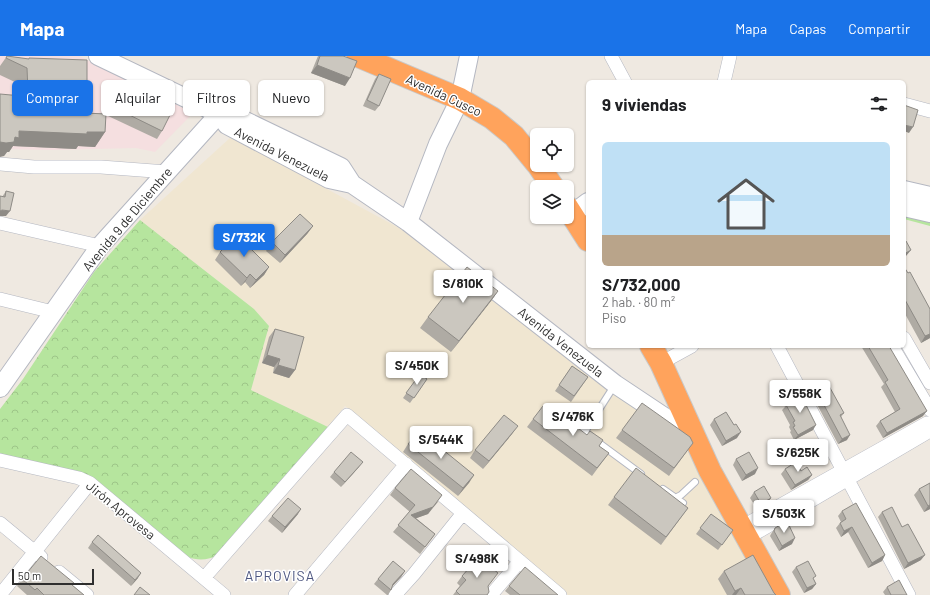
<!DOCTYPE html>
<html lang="es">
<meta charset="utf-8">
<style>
:root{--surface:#fff;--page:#f6f6f6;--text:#202124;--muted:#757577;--line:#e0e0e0;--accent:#1a73e8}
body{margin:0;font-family:Barlow,sans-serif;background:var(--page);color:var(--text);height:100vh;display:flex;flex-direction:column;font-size:15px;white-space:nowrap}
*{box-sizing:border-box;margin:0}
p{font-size:13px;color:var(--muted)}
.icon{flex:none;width:22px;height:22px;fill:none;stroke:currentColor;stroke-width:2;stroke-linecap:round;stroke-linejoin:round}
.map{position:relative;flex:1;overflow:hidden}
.side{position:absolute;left:586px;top:24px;width:320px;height:268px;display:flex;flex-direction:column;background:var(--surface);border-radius:6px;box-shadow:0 1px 3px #0004}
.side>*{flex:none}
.banner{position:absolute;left:12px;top:24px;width:380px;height:36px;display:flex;gap:8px}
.tools{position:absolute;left:530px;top:72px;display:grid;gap:8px}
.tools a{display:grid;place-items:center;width:44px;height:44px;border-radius:6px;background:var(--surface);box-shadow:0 1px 3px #0004;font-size:20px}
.scale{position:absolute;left:12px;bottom:10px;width:82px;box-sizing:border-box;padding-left:4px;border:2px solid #2e2e2e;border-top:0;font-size:11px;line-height:14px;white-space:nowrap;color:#2e2e2e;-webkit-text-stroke:3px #fff;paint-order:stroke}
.price{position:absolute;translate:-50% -34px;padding:0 9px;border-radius:4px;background:#fff;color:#222;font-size:13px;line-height:26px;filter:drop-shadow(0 1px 2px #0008)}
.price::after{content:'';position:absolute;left:50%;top:24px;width:12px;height:9px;margin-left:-6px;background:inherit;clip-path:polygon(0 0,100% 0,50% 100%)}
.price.on{background:var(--accent);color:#fff}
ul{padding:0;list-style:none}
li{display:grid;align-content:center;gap:8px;height:212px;padding:0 16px}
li+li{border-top:1px solid var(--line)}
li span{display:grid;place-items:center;height:124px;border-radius:6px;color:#555}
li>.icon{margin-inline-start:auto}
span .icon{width:72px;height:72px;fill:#fffc;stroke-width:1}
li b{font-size:17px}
h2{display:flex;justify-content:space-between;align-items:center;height:48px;padding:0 16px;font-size:17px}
.tag{padding:0 14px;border-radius:6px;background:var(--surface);box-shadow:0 1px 3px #0004;font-size:14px;line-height:36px}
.tag.on{background:var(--accent);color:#fff}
header{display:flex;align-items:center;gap:24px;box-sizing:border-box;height:56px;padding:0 20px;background:var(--accent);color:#fff}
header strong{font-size:19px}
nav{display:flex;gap:22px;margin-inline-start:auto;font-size:14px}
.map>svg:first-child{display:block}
.education{fill:#f0e6d1}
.medical{fill:#f5dfe0}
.grass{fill:#b6e59e}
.park{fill:url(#park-crowns)}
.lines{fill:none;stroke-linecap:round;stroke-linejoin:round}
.lane-casing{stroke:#b4b7c1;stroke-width:8}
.street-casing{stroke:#b4b7c1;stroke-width:14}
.secondary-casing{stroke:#b4b7c1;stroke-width:20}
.highway-casing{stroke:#c9c9c9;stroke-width:24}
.lane{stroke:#fff;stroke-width:6}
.street{stroke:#fff;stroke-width:13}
.secondary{stroke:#fff;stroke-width:18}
.highway{stroke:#ffa35c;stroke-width:22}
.wall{fill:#afaba4}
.shaded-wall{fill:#8e8b86}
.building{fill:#cbc7bf;stroke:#8e8b86}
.labels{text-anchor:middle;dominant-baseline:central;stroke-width:3;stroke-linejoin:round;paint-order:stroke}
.street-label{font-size:13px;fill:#2e2e2e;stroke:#fff}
.neighbourhood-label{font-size:14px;letter-spacing:1px;fill:#4d5680;stroke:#fff}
</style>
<header>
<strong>Mapa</strong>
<nav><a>Mapa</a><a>Capas</a><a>Compartir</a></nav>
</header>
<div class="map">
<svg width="930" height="539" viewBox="0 0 930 539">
<defs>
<pattern id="park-crowns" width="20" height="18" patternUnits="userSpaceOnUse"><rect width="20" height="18" fill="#b6e59e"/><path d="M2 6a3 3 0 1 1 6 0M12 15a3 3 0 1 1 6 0" fill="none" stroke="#9dc588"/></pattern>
</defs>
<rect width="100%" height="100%" fill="#efe9e1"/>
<path class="education" d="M231,81L401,173L695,396L772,539H568L345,350L328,371L251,334L269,270L254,253L140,164Z"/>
<path class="medical" d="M0,0H79L193,57L155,96L136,92L52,94L0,93Z"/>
<path class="grass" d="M904,157L930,164V170L904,163Z"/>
<path class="park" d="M140,164L254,253L269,270L251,334L328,371L219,499C208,504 199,505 187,501L93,423L0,398V353L23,323L94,216Z"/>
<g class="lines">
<defs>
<path id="lane" d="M557,356L641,418
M584,377L614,330
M663,433L683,447
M675,442L681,439L695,426"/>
<path id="street" d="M611,0L625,26
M724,26L730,0
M904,48L930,55
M0,108L34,111H101L167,116
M0,167L100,190
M0,243L53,256
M904,282L930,327
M777,290L909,539
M892,290L930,354
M661,307L692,290
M0,404L79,422L90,427L224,539
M752,465L927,367H930
M0,467L41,501
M758,476L930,375
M59,516L87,539
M204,522L347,359L560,539
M0,539L90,427
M295,539L406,408
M395,539L414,518L463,457
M491,539L520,505"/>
<path id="secondary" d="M98,0L219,58L235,60L341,111L352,128L408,166L615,328L669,364L697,385
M219,58L227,69L329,123L352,128
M904,134L930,140
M904,151L930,157
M572,158L588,146
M408,166L438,88L460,43L469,0
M0,332L100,190L219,58"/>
<path id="highway" d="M358,0L460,43L492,62L514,80L537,108
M538,109L553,131
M567,151L588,184
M651,290L661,307L710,415L779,539"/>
</defs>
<use href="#lane" class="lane-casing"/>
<use href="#street" class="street-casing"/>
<use href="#secondary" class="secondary-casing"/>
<use href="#highway" class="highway-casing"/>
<use href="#lane" class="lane"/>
<use href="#street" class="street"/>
<use href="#secondary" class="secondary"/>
<use href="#highway" class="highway"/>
</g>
<path class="wall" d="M7,0L28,3L85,57L105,58L103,57L114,35L120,27L162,75L157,83L106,59L105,76L95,91L78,90L76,93L13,90L9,96H7L4,100L18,40L17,27L0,19V10Z
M318,0H343L345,30L311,17Z
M379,18V50L375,55L363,50L375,23Z
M6,135V160L2,141Z
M313,170L307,178L280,207L266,195L272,186Z
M220,196L269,211L264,219L250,232L245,226L241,230L215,204Z
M904,211L930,253V282L921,287L904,256Z
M498,235L491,245L451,296L420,272L428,261Z
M275,273L295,314L289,322L273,317L274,311L262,307L269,281Z
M861,290H889L923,360L883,382L876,370L880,365L895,356L881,331L884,328Z
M572,310L588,321L571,346L555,335Z
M420,318L427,323L410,347L403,342Z
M816,334L818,336L844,357L841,361L847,384L838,388L812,339Z
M788,343L813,374L794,384L790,376L791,375L789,371L790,369L782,354L785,351L784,349Z
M533,363L573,373L587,379L603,384L599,390L609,397L592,420L527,371Z
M714,363L737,382L722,390L710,369Z
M622,374L693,387L669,420L616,382Z
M512,378L483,413L470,402L475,394Z
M425,382L474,419L458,440L403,396L408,388Z
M736,403L755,418L742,425L733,409Z
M359,411L341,431L330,421L334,416Z
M785,413L812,419L808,424L791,434L781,418Z
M930,427V453L924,456L914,439L919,433Z
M395,432L438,446L428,458L416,462L435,478L420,498L393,476L410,456L390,439Z
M754,436L771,442L767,447L757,453L750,442Z
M614,441L688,452L661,489L608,449Z
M842,455L885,499L882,505L868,512L848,476L841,481L836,472L840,467L841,466L838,460Z
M882,456L902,471L921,504L904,513L878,461Z
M298,458L282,477L268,465L272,460Z
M711,458L733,474L718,494L696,478Z
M775,472L792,488L779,495L770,480L771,478Z
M92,486L138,522L131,530L88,492Z
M796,511L814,524L816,528L812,533L804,537L792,516Z
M405,515L401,521L392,530L391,534L388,539H387L374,528L378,523Z
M724,515L774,537L776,539H727L718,523Z
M462,520L488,530L487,539H453L460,530L457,527Z
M22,523L72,529L84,539H27L17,530Z
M509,530L558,539H510L505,535Z
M887,531L907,539H885L883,536Z"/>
<path class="shaded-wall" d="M317,9L350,22L345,30L311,17Z
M904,69L913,71L909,77L904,75Z
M19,75L87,76H105L95,91L78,90L76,93L13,90L9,96H7L4,100L0,101V86Z
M2,154L10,155L6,160H0V155Z
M313,170L307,178L280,207L285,199Z
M911,194L906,200L904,202V198Z
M269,211L264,219L250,232L256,224Z
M250,218L245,226L241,230Z
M498,235L491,245L451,296L459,285Z
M930,278V282L921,287L925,280Z
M267,299L280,303L274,311L262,307Z
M278,309L295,314L289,322L273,317Z
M927,355L923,360L883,382L887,377Z
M816,369L813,374L794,384L798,379Z
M518,370L512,378L483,413L489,405Z
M741,376L737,382L722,390L726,385Z
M850,379L847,384L838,388L842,383Z
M363,406L359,411L341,431L345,426Z
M758,412L755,418L742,425L746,419Z
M474,419L469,427L458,440L463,432Z
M812,419L808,424L791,434L795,429Z
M442,439L428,458L406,466L411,459Z
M771,442L767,447L757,453L761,448Z
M930,449V453L924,456L928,450Z
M301,453L298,458L282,477L285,471Z
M852,471L848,476L841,481L844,475Z
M795,482L792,488L779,495L782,490Z
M885,499L882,505L868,512L872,507Z
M925,499L921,504L904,513L908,507Z
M405,515L401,521L389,534L393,528Z
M141,517L138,522L131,530L135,524Z
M816,528L812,533L804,537L807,532Z
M741,532L736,539H732L735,535Z"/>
<path class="building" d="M7,0L29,3V2L87,4V28L85,57L106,58L105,76H87V78L19,75V82L15,81L14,86L6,87L0,86V38L22,40V34L28,35L27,12L6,2Z
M320,0H343L357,5L350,22L317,9Z
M379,18L391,23L379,50L367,44Z
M120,27L173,53L162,75L109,49Z
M904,49L918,54L913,71L904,69Z
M6,135L14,137L10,155L2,154L0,155V140L5,141Z
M300,158L313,170L285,199L272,186Z
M237,179L269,211L256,224L250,218L247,222L220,196Z
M906,185L911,194L904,198V186Z
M467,211L498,235L459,285L428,261Z
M904,211L908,217L910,216L930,253V278L925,280L904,242Z
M275,273L304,281L295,314L278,309L280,303L267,299Z
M868,290H889L927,355L887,377L880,365L900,353L885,326L888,324Z
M572,310L588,321L574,340L559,329Z
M420,318L427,323L414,342L406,337Z
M829,330L844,357L840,359L850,379L842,383L816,334L817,333L818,336Z
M800,337L816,369L798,379L793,371L795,370L793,366L795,365L786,349L789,347L788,343Z
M642,347L690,381L693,387L674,412L622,374Z
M543,350L573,373L574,372L577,374L578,372L587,379L590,375L603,384L599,390L609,397L597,412L533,363Z
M726,356L734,369L736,368L741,376L726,385L714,363Z
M504,359L518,370L489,405L475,394Z
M418,376L425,382L426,380L474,419L463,432L408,388Z
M351,396L363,406L345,426L334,416Z
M749,396L758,412L746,419L736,403Z
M796,406L801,415L807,411L812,419L795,429L785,413Z
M636,412L688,452L666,481L614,441Z
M411,413L442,439L433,451L411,459L435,478L425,491L398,469L415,449L395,432Z
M930,427V449L928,450L919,433Z
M764,430L771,442L761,448L754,436Z
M288,442L301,453L285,471L272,460Z
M856,447L885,499L872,507L852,471L844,475L840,467L846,463L842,455Z
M892,451L902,471L908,468L925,499L908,507L882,456Z
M711,458L733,474L722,489L700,472Z
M787,465L795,482L782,490L774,475L775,472Z
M98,479L141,517L135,524L92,486Z
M753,499L774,537L776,539H745L741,532L735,535L724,515Z
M41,500L74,527L72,529L84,539H44L37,532L35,534L22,523Z
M479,501L498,517L488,530L489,536L487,539H460L456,535L466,524L462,520Z
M393,505L405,515L393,528L391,534L378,523Z
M808,505L816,520L813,522L816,528L807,532L796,511Z
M525,511L558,539H520L509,530Z
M899,524L907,539H891L887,531Z
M140,531L150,539H134Z"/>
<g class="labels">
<g class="street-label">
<text transform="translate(444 39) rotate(25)">Avenida Cusco</text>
<text transform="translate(282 98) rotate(27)">Avenida Venezuela</text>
<text transform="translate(127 163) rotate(-50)">Avenida 9 de Diciembre</text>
<text transform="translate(561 286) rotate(38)">Avenida Venezuela</text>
<text transform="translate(121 454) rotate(39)">Jirón Aprovesa</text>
</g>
<g class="neighbourhood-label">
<text x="280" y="519">APROVISA</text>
</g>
</g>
</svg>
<div class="tools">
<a><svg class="icon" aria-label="locate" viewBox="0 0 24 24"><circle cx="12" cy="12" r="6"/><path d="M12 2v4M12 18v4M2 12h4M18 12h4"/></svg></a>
<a><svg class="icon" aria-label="layers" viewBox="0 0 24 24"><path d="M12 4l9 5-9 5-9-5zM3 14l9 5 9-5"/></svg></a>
</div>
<div class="scale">50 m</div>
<b class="price on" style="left:244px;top:202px">S/732K</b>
<b class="price" style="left:463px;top:248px">S/810K</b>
<b class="price" style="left:417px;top:330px">S/450K</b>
<b class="price" style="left:800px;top:358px">S/558K</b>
<b class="price" style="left:573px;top:381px">S/476K</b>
<b class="price" style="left:441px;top:404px">S/544K</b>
<b class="price" style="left:798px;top:417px">S/625K</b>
<b class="price" style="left:784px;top:478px">S/503K</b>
<b class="price" style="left:477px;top:523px">S/498K</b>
<div class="banner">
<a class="tag on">Comprar</a>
<a class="tag">Alquilar</a>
<a class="tag">Filtros</a>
<a class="tag">Nuevo</a>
</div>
<section class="side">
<h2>9 viviendas<svg class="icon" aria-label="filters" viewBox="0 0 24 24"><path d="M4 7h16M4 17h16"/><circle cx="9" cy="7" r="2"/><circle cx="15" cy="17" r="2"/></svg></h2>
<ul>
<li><span style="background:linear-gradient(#bfe0f5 75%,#b9a48a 0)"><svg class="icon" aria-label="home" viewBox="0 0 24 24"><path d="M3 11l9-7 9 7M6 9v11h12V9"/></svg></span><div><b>S/732,000</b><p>2 hab. · 80 m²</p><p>Piso</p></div></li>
</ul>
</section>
</div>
